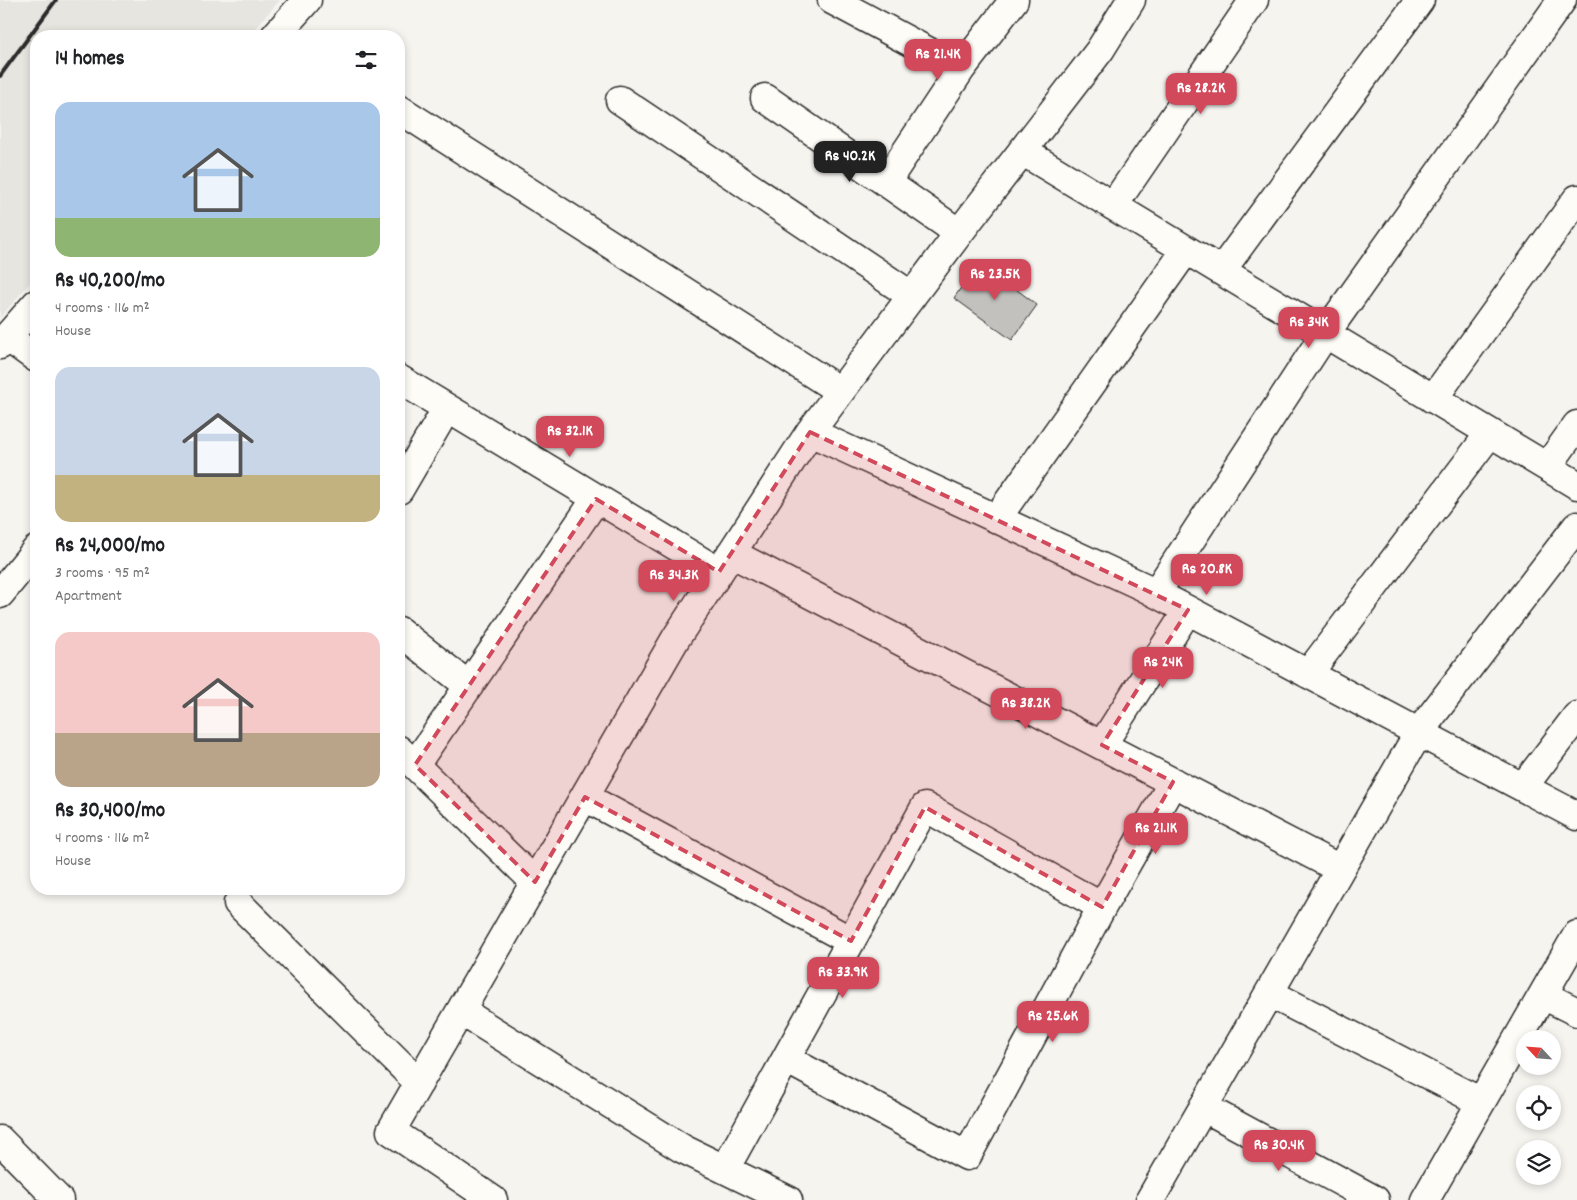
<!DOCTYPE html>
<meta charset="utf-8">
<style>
:root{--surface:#fff;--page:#f2f2f2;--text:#202124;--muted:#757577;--accent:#d1495b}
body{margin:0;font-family:Dekko,sans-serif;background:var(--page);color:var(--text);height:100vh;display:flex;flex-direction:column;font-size:19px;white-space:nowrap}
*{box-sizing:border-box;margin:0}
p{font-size:16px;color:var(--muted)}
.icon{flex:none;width:28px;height:28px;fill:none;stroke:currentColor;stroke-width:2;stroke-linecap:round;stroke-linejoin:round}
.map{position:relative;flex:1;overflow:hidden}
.sheet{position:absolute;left:30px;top:30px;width:375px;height:865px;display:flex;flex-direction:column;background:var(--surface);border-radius:20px;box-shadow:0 2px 8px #0003}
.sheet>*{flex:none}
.needle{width:32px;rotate:296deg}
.buttons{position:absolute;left:1516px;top:1030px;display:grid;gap:10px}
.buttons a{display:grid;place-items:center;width:45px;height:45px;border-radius:50%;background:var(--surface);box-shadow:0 2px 8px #0003;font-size:25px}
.price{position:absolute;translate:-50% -42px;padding:0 11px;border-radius:10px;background:var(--accent);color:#fff;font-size:16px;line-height:32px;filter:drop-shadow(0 1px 2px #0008)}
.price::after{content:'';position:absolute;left:50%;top:30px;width:15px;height:11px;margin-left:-8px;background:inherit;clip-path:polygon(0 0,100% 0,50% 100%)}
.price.current{background:#222;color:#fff}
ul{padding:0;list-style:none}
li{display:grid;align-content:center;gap:10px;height:265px;padding:0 25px}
li span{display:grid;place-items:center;height:155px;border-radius:15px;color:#555}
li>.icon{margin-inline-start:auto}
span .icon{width:90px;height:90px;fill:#fffc;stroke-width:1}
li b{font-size:21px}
h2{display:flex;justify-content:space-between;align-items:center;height:60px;padding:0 25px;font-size:21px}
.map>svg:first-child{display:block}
.built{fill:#e6e5e0}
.building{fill:#c2c1be;stroke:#2b2b2b}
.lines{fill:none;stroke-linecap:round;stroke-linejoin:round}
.minor-casing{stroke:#2b2b2b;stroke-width:31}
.major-casing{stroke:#2b2b2b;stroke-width:31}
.minor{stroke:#fdfcf7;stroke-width:28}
.major{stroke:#fdfcf7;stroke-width:28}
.rail{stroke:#2b2b2b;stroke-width:4}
.marked{fill:#d1495b;fill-opacity:0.2;stroke:#d1495b;stroke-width:4;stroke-dasharray:10 6;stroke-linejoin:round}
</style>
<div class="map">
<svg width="1577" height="1200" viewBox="0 0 1577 1200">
<rect width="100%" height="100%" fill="#f5f4ef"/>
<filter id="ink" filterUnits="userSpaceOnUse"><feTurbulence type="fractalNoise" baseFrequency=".02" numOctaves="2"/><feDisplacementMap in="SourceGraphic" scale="10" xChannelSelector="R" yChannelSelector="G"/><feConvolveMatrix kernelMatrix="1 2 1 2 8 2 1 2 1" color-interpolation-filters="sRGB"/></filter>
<g filter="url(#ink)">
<path class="built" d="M0,0H280L248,36H36V276L0,318Z"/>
<path class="building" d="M979,261L1037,305L1012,340L954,298Z"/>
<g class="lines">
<defs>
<path id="minor" d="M832,0L961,69L1014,0
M765,98L959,233
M620,100L912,296
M399,109L840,391
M1022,151L1547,467L1577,425
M886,182L961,69
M1113,206L1254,0
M1221,271L1420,0
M7,337L36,358
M399,379L719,572
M1433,399L1577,199
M810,432L1144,587L1577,816
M1547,467L1577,485
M399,490L447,408
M997,518L1186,250
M731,553L1340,869
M1156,593L1325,334L1562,0
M0,594L36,550
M399,631L469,686
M1308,674L1490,433
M1102,745L1188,610
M399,750L535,882
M415,765L596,499
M1523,787L1577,716
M585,797L851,941
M238,903L419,1083
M1102,907L1173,782
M1269,993L1481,1102
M1543,995L1577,1012
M461,1011L683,1149L788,1200
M1203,1107L1375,1200
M0,1140L59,1200
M725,1169L925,807L1102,907L967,1156L786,1059
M493,1200L391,1131L676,638L810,432L959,233L1100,50L1131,0
M1150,1200L1419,732L1577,526
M1425,1200L1577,935"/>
<path id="major" d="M275,36L307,0
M0,345L36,304"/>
</defs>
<use href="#minor" class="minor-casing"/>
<use href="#major" class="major-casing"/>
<use href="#minor" class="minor"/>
<use href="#major" class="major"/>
<path class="rail" d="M0,76L56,0"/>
</g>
</g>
<path class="marked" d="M810,432L1188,610L1102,745L1173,782L1102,907L925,807L851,941L585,797L535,882L415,765L596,499L719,572Z"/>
</svg>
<div class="buttons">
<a><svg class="needle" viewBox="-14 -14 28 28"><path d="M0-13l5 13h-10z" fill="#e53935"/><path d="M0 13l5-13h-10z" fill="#757577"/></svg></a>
<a><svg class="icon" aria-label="locate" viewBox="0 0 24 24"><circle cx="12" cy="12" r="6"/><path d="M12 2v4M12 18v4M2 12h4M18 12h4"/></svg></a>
<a><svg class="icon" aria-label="layers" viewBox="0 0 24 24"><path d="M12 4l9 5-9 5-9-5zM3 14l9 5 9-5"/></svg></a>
</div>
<b class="price" style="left:938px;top:81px">Rs 21.4K</b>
<b class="price" style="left:1201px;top:115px">Rs 28.2K</b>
<b class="price current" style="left:850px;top:183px">Rs 40.2K</b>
<b class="price" style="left:995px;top:301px">Rs 23.5K</b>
<b class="price" style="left:1309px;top:349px">Rs 34K</b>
<b class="price" style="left:570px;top:458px">Rs 32.1K</b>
<b class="price" style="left:1207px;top:596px">Rs 20.8K</b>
<b class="price" style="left:674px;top:602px">Rs 34.3K</b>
<b class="price" style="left:1163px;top:689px">Rs 24K</b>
<b class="price" style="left:1026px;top:730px">Rs 38.2K</b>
<b class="price" style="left:1156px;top:855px">Rs 21.1K</b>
<b class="price" style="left:843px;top:999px">Rs 33.9K</b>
<b class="price" style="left:1053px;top:1043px">Rs 25.6K</b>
<b class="price" style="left:1279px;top:1172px">Rs 30.4K</b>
<section class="sheet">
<h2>14 homes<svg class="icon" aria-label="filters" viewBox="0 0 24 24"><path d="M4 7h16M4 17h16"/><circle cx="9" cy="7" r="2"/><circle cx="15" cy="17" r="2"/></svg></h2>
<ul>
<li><span style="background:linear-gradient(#a9c7e8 75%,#8fb573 0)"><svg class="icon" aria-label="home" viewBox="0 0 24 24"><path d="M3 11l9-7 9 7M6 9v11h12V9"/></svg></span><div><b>Rs 40,200/mo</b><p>4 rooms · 116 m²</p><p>House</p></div></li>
<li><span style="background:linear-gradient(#c9d6e8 70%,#c2b280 0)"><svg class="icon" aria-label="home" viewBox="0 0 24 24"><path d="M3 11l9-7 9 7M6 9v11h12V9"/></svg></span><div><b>Rs 24,000/mo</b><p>3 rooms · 95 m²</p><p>Apartment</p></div></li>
<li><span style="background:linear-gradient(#f6c9c9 65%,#b9a48a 0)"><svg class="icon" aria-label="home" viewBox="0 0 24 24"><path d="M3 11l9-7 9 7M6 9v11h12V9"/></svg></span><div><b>Rs 30,400/mo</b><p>4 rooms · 116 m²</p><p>House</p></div></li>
</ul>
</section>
</div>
